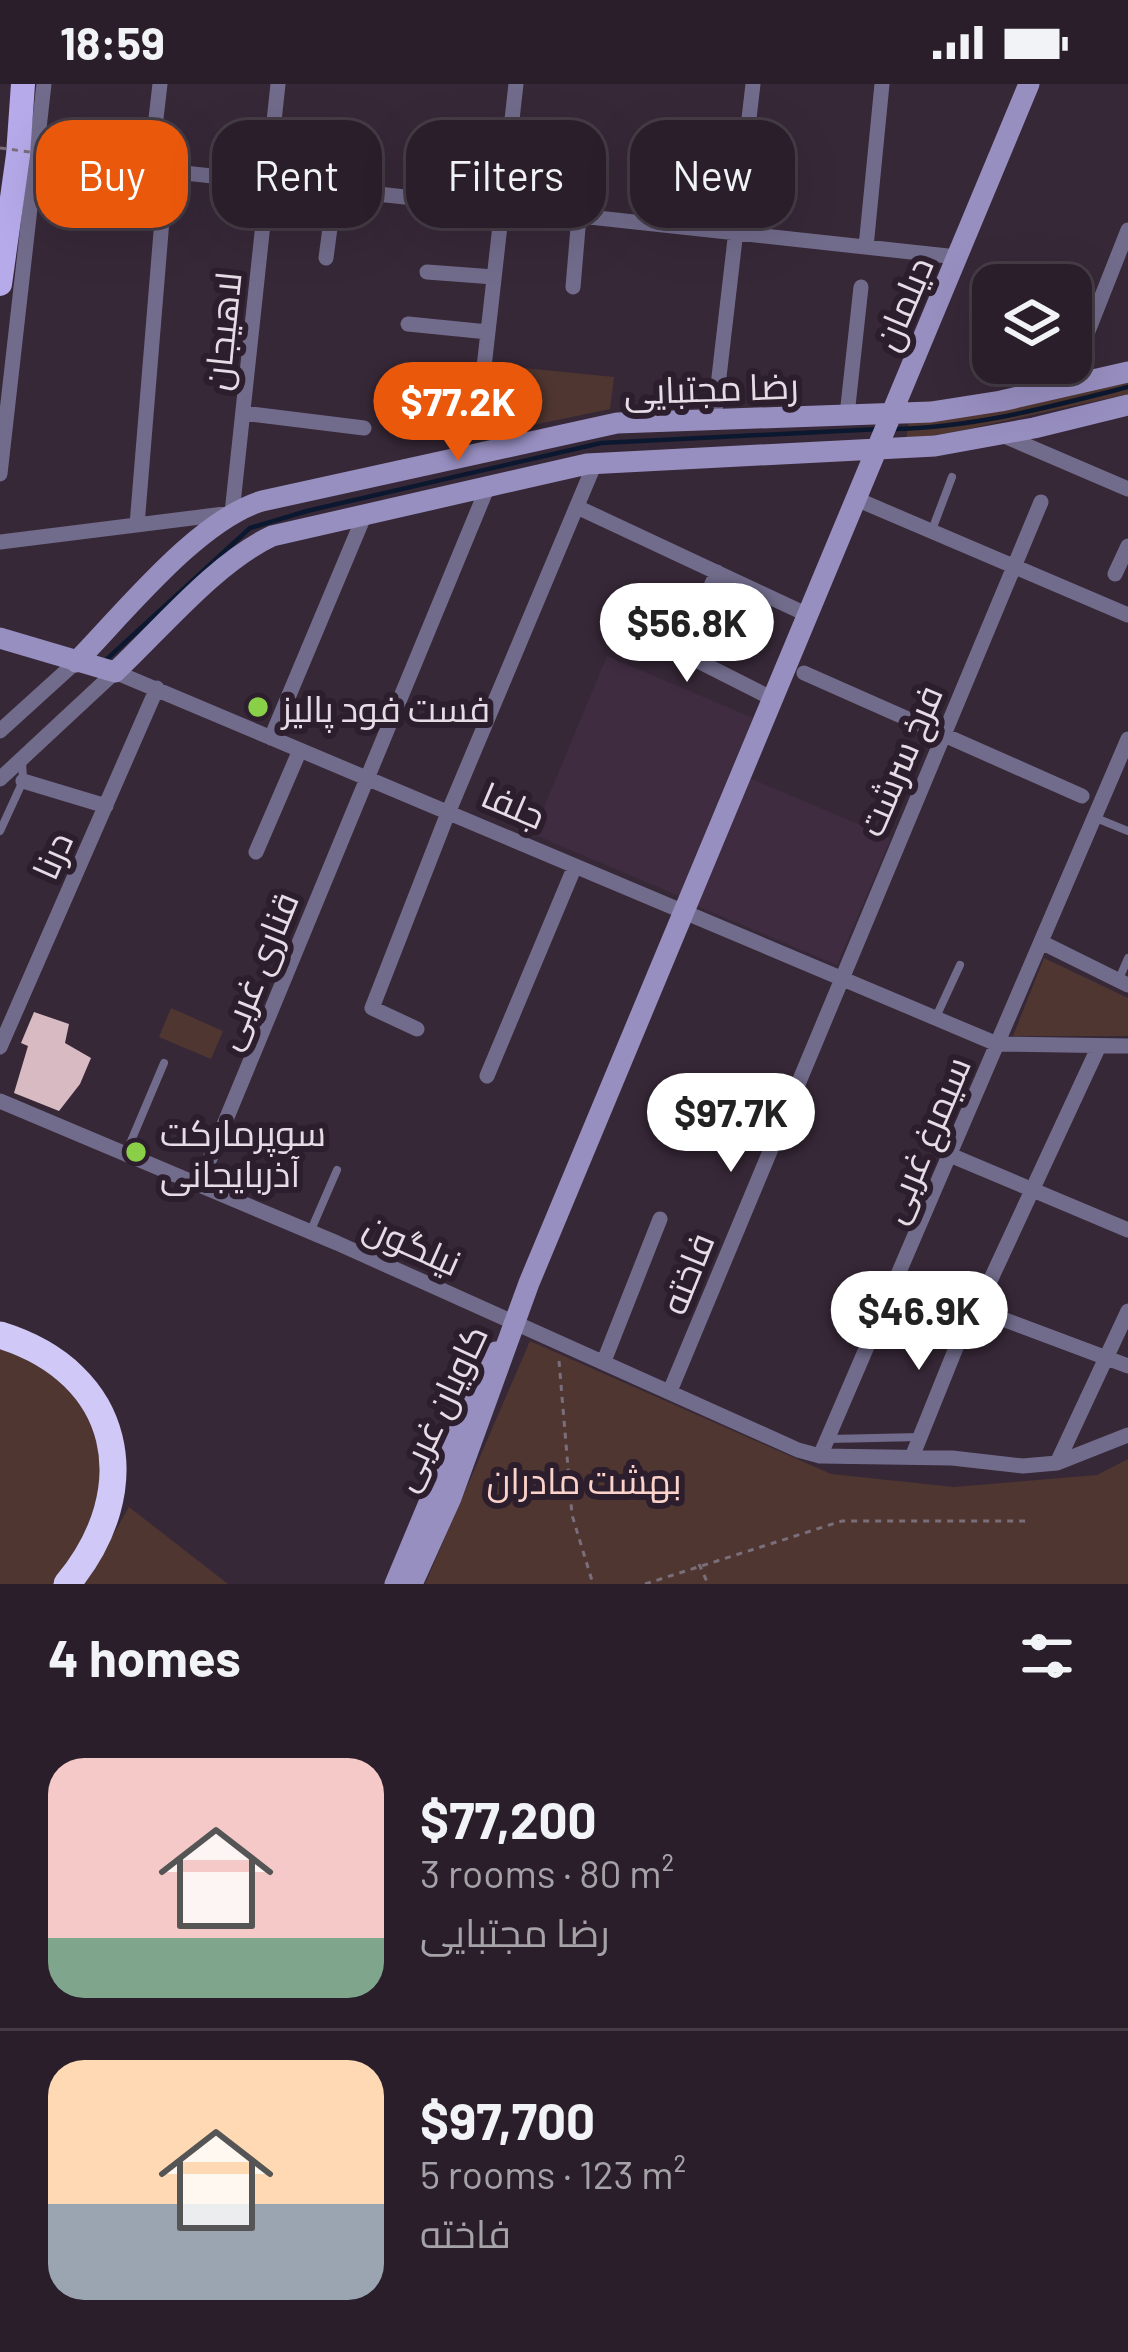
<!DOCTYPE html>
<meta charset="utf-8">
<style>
:root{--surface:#291e29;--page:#352b35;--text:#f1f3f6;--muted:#a5a2a8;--line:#453c46;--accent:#ea580c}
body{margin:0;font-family:Barlow,Cairo,sans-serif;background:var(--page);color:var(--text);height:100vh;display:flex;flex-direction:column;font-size:45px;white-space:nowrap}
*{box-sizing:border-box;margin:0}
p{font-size:39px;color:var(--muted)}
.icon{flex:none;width:66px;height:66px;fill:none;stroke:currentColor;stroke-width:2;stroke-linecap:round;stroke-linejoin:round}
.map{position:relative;height:1500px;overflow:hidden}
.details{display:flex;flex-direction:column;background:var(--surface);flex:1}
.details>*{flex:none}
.guide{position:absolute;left:36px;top:36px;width:1056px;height:108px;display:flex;gap:24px}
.tools{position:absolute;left:972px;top:180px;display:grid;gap:24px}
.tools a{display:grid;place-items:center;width:120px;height:120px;border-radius:24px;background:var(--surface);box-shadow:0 12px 48px #0002,0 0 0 3px var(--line);font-size:60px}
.price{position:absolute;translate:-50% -102px;padding:0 27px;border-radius:42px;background:#fff;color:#222;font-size:39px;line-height:78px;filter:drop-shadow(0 3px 6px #0008)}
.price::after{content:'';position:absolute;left:50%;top:72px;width:36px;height:27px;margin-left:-18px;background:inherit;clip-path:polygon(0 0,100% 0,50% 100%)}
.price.current{background:var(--accent);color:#fff}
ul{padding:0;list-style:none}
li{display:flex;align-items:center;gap:36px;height:300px;padding:0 48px}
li+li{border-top:3px solid var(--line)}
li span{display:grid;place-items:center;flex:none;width:336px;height:240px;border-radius:36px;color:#555}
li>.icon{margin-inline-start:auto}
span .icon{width:144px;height:144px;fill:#fffc;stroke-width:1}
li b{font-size:51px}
h2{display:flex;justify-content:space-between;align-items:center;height:144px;padding:0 48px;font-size:51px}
.chip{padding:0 42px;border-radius:36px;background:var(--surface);box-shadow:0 12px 48px #0002,0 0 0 3px var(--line);font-size:42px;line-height:108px}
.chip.current{background:var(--accent);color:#fff}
.status{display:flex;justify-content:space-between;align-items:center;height:84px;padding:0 60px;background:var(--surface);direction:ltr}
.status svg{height:33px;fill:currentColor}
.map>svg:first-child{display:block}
.built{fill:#402c41}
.green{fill:#4f3631}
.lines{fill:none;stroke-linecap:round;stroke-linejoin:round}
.stream{stroke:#0b182f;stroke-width:4.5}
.building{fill:#d8bac2}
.path{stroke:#7b6e7b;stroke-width:3;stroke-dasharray:6 6;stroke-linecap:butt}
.lane{stroke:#726c8c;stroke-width:8}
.street{stroke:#726c8c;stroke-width:15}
.secondary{stroke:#988fc1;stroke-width:21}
.primary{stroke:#b6aaea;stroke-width:24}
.highway{stroke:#d0c8f7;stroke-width:27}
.path-bridge{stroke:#7b6e7b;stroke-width:3;stroke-dasharray:6 6;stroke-linecap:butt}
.poi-dot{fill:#89cf48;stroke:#2d1e2d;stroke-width:4.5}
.labels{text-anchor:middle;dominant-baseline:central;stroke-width:12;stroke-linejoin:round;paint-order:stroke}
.street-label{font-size:36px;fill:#e6dce6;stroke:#2d1e2d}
.poi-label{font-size:36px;fill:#e6dce6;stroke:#2d1e2d;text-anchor:start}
.park-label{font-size:36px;fill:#fbd3ca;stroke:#2d1e2d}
</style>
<div class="status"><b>18:59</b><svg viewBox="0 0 49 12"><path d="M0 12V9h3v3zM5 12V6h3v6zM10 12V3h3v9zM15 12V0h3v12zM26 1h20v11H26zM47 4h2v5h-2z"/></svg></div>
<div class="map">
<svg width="1128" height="1500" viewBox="0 0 1128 1500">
<rect width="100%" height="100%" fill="#372837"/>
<path class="built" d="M607,572L753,634L679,812L533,750Z
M749,694L891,754L837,881L695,821Z"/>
<path class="green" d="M492,281L614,293L610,325L480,352Z
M1128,296V310L950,349L906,355L909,337Z
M1044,874L1128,914V952H1013Z
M171,924L223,947L211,975L159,953Z
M0,1257L49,1280L101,1345V1423L58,1500H0Z
M530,1257L831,1390L954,1403L1097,1391L1128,1375V1500H425Z
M129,1423L228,1500H80L98,1477Z"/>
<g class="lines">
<path class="stream" d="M891,345C972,344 1050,323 1128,303
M107,575L250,444L307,427L601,359L880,345"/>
</g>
<path class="building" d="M34,928L69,940L65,959L91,974L80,1000L59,1027L14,1009L28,962L21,959Z"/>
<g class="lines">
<path class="path" d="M559,1277L572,1431L593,1500
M699,1480L708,1500
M645,1500L842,1437H1029"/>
<path class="lane" d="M932,446L952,393
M1096,734L1128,747
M0,747L23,697L22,676
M1119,895L1128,874
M936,933L960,881
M126,1069L164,979
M311,1146L337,1086
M829,1355L920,1353"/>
<path class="street" d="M37,73L957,173
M150,86L160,0
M654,140L662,80
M866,163L882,0
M326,174L335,106
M427,188L494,193
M573,203L579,132
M408,240L488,248
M399,294L482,301L516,0
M1066,303L1128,146
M243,329L364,344
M847,331L861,203
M714,336L753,0
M1002,351L1128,405
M0,390L44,0
M856,415L1128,531
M577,423L808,531
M137,441L166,87
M0,458L232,429L278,0
M1115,490L1128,462
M697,535L717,488
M625,540L773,615
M804,589L1082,712
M0,647L76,578
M271,654L365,430
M0,695L115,588L997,960L1128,962
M23,697L106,722
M256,768L300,666
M1041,858L1128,901
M417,945L372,924L448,729L595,379
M0,963L157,604
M487,992L575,782
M0,1017L337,1159L798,1366L820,1372L952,1374L1023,1382L1057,1379L1128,1351
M950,1071L1128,1146
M199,1101L488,402
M896,1195L1128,1282
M990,1197L1099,962
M604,1277L660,1135
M670,1307L1041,418
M820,1372L1128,655
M912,1373L972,1224
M1057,1379L1128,1227"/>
<path class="secondary" d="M0,554L115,588C161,545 215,479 272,452L587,380L935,362L1034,344L1128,321
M76,578C124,529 198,436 262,417L617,339L931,328L1001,317L1128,288
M395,1500L482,1292L496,1268
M412,1500L451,1414L529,1199L1029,0"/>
<path class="primary" d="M0,200L18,71L23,0"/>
<path class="highway" d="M0,1251C123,1289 146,1405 67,1500"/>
<path class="path-bridge" d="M0,64L30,68"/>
</g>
<g class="poi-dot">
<circle cx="258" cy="623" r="12"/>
<circle cx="136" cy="1068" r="12"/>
</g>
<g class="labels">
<g class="street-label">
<text transform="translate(902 219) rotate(-67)">دیلمان</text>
<text transform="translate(221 247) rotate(-84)">لاهیجان</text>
<text transform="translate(711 303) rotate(-2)">رضا مجتبایی</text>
<text transform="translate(899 676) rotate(-67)">فرخ سرشت</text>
<text transform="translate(514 720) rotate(23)">جلفا</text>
<text transform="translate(51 771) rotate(-66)">درنا</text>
<text transform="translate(255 886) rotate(-68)">قناری غربی</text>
<text transform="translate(924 1055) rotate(-67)">سیمرغ غربی</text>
<text transform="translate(413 1159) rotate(24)">نیلگون</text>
<text transform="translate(686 1189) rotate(-68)">فاخته</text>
<text transform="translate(438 1323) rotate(-65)">کاویان غربی</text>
</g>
<g class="poi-label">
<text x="282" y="623">فست فود پالیز</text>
<text x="160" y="1047">سوپرمارکت<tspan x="160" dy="41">آذربایجانی</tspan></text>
</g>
<g class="park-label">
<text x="584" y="1395">بهشت مادران</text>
</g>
</g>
</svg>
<div class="tools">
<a><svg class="icon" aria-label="layers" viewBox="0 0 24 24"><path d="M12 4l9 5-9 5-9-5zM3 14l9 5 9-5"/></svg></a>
</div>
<b class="price current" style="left:458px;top:380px">$77.2K</b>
<b class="price" style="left:687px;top:601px">$56.8K</b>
<b class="price" style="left:731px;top:1091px">$97.7K</b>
<b class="price" style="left:919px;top:1289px">$46.9K</b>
<div class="guide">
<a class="chip current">Buy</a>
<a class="chip">Rent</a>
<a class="chip">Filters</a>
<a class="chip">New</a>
</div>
</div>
<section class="details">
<h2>4 homes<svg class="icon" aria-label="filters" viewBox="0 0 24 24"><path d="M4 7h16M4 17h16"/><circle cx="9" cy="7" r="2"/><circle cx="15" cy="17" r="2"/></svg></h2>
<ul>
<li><span style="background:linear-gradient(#f6c9c9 75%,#7fa58c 0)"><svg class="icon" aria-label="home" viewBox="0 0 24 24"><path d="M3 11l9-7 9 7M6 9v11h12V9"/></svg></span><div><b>$77,200</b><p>3 rooms · 80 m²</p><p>رضا مجتبایی</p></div></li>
<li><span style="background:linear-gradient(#ffd9b3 60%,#9aa5b1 0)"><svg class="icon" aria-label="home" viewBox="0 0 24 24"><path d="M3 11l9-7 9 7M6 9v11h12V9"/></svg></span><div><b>$97,700</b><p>5 rooms · 123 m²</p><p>فاخته</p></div></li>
</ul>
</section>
